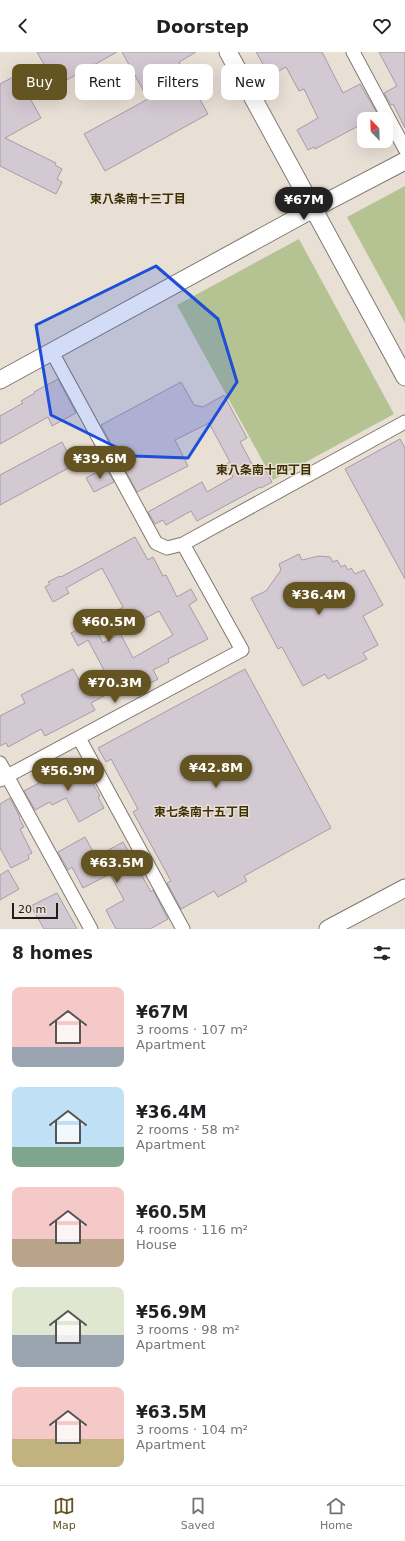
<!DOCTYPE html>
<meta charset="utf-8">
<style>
:root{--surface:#fff;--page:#f2f2f2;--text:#202124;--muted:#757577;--line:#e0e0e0;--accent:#635421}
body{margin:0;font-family:"DejaVu Sans","Noto Sans JP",sans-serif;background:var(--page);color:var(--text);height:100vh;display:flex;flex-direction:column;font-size:15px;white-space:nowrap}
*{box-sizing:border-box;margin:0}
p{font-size:13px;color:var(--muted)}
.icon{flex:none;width:22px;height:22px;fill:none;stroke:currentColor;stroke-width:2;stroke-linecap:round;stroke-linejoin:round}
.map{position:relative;height:877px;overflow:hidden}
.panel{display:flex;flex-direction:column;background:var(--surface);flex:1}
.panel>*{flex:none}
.top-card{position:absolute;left:12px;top:12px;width:381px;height:36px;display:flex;gap:8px}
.needle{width:26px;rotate:337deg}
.buttons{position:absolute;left:357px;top:60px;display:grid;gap:8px}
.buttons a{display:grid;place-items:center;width:36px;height:36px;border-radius:8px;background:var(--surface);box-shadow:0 4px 16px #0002;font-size:20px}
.scale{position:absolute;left:12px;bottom:10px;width:46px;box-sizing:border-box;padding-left:4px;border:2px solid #201c19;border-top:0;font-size:11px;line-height:14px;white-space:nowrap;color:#201c19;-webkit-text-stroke:3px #e8dfd5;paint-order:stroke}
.price{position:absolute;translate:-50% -34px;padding:0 9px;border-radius:14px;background:var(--accent);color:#fff;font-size:13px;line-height:26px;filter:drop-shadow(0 1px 2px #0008)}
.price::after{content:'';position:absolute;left:50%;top:24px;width:12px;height:9px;margin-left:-6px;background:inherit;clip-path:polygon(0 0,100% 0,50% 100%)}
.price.active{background:#222;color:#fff}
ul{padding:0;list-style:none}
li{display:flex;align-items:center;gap:12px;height:100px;padding:0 12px}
li span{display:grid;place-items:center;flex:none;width:112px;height:80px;border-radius:8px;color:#555}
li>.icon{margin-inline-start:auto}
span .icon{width:48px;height:48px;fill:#fffc;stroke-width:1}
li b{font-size:17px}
h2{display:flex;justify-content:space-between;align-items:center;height:48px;padding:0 12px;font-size:17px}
.pill{padding:0 14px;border-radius:8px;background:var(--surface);box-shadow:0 4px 16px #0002;font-size:14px;line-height:36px}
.pill.active{background:var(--accent);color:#fff}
header{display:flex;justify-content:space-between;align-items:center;height:52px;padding:0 12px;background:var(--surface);font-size:18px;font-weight:800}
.menu{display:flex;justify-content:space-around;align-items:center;height:56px;border-top:1px solid var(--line);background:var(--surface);font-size:11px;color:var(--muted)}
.menu a{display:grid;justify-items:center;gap:2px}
.menu .active{color:var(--accent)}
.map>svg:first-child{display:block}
.green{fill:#b5c393}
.building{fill:#d3c9d2;stroke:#a59ca5}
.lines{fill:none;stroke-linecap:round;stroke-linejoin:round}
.minor-casing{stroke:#817870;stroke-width:15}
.tertiary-casing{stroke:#817870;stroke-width:19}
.minor{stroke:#fff;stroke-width:13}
.tertiary{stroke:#fff;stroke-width:17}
.marked{fill:#1d4ed8;fill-opacity:0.2;stroke:#1d4ed8;stroke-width:3;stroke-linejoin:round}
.labels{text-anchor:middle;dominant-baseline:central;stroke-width:3;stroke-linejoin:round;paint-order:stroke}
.neighbourhood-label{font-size:12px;font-weight:bold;fill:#3c3005;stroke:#e8dfd5}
</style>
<header><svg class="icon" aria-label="back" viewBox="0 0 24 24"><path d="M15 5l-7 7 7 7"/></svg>Doorstep<svg class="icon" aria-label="heart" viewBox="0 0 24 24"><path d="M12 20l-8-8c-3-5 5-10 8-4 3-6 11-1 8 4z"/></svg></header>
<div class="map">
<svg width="405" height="877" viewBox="0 0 405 877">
<rect width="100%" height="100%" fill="#e8dfd5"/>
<path class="green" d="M405,134V271L347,165Z
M299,187L394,362L273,428L177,253Z"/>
<path class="building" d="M37,0H117L56,34Z
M122,0H196L179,10L208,62L105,119L84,82L148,47Z
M256,0H322L343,41L360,32L377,61L368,65L369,67H364V71L315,97L314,95L308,98L297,78L318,66L304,37L299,39L286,15L270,24Z
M379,0H405V76L393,52L391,53L384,41L397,34Z
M17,23L41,66L5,86L56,111L55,113L62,117L57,127L62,130L56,142L0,114V32Z
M58,327L76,361L52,374L48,365L0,392V364L23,351L21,349L35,341L34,340Z
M181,330L194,353L203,355L224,343L247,386L240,390L257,421L265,417L272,430L261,436L260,435L197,469L191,459L166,473L163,468L155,472L148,460L202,430L207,440L233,425L226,412L230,410L209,371L175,388L188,414L137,440L101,373Z
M400,387L405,396V527L345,417Z
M62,390L74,413L0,453V423Z
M106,415L114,430L94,440L86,426Z
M135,485L148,508L153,505L163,524L166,523L177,545L191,537L197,548L189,553L208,587L168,607L169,610L153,618L158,627L143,635L138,625L91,651L95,658L45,684L41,677L8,695L6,691L0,694V664L25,651L21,643L73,617L82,633L105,620L88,588L78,594L71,581L92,570L103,591L120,581L133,606L173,583L159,559L125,577L116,559L123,555L102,516L66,536L69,541L53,550L45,535L50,532L48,530L60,524L61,525Z
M299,502L302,508L319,504L330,505L333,510L337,508L341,515L345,513L348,518L351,516L355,522L364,518L383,553L363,564L378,593L363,601L367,607L328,627L325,622L303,634L282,595L278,597L251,546L266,539L281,518L279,512Z
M245,617L331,776L244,824L247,829L218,845L214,839L181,857L167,831L171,829L133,760L138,757L111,707L106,710L98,696Z
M77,708L90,732L92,730L100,744L98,745L104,756L79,770L66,746L52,753L50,750L35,758L24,739L54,723L53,721Z
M10,746L20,765L19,766L24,775L20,777L32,801L28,803L29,807L11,816L0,796V752Z
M85,785L96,805L123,790L151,840L153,838L168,867L150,877H116L106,858L124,848L110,822L83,836L72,815L68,818L58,800Z
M8,818L19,837L0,848V823Z
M57,841L77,877H44L31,854Z"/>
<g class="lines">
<defs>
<path id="minor" d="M353,0L405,97
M183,492L405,370
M79,686L183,877
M0,711L91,877
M0,728L242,598L183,492L167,496L156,491L52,300"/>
<path id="tertiary" d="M228,0L405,325
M0,328L313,157L405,109
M328,877L405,836"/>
</defs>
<use href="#minor" class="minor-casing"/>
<use href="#tertiary" class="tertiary-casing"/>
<use href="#minor" class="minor"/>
<use href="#tertiary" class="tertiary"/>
</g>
<path class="marked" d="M156,214L218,267L237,330L188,406L134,404L51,363L36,273Z"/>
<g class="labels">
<g class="neighbourhood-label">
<text x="138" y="147">東八条南十三丁目</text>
<text x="264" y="418">東八条南十四丁目</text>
<text x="202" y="760">東七条南十五丁目</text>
</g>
</g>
</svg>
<div class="buttons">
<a><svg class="needle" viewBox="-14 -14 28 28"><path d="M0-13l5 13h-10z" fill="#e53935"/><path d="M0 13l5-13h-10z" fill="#757577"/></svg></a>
</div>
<div class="scale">20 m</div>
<b class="price active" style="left:304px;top:169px">¥67M</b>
<b class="price" style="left:100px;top:428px">¥39.6M</b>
<b class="price" style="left:319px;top:564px">¥36.4M</b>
<b class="price" style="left:109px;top:591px">¥60.5M</b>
<b class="price" style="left:115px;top:652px">¥70.3M</b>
<b class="price" style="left:216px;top:737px">¥42.8M</b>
<b class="price" style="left:68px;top:740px">¥56.9M</b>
<b class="price" style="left:117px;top:832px">¥63.5M</b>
<div class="top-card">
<a class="pill active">Buy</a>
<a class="pill">Rent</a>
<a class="pill">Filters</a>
<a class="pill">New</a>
</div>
</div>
<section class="panel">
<h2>8 homes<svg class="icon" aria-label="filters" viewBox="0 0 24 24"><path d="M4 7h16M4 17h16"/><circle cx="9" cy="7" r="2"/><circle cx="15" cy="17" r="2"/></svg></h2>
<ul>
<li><span style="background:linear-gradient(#f6c9c9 75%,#9aa5b1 0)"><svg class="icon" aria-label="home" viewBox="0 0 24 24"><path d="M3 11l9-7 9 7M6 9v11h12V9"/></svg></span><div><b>¥67M</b><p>3 rooms · 107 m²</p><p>Apartment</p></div></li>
<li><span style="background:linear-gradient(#bfe0f5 75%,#7fa58c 0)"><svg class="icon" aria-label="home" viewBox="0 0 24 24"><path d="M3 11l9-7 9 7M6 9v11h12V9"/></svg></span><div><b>¥36.4M</b><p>2 rooms · 58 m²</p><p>Apartment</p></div></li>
<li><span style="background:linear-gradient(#f6c9c9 65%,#b9a48a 0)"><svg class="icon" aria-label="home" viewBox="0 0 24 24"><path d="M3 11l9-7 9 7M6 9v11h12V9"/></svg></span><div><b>¥60.5M</b><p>4 rooms · 116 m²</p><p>House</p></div></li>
<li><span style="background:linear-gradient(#dfe7d0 60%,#9aa5b1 0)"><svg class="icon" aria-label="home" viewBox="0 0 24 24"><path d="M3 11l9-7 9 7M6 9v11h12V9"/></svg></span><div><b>¥56.9M</b><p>3 rooms · 98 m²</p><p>Apartment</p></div></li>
<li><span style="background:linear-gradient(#f6c9c9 65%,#c2b280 0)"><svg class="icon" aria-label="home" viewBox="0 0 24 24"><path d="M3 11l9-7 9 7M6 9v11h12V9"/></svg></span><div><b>¥63.5M</b><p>3 rooms · 104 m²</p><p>Apartment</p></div></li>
</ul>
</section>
<nav class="menu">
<a class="active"><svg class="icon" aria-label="map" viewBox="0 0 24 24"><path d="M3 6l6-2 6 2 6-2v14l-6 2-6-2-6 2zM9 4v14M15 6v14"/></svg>Map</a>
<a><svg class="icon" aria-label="saved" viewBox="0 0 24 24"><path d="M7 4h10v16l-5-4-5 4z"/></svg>Saved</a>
<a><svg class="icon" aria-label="home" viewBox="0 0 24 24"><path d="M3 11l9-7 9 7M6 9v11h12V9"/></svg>Home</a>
</nav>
